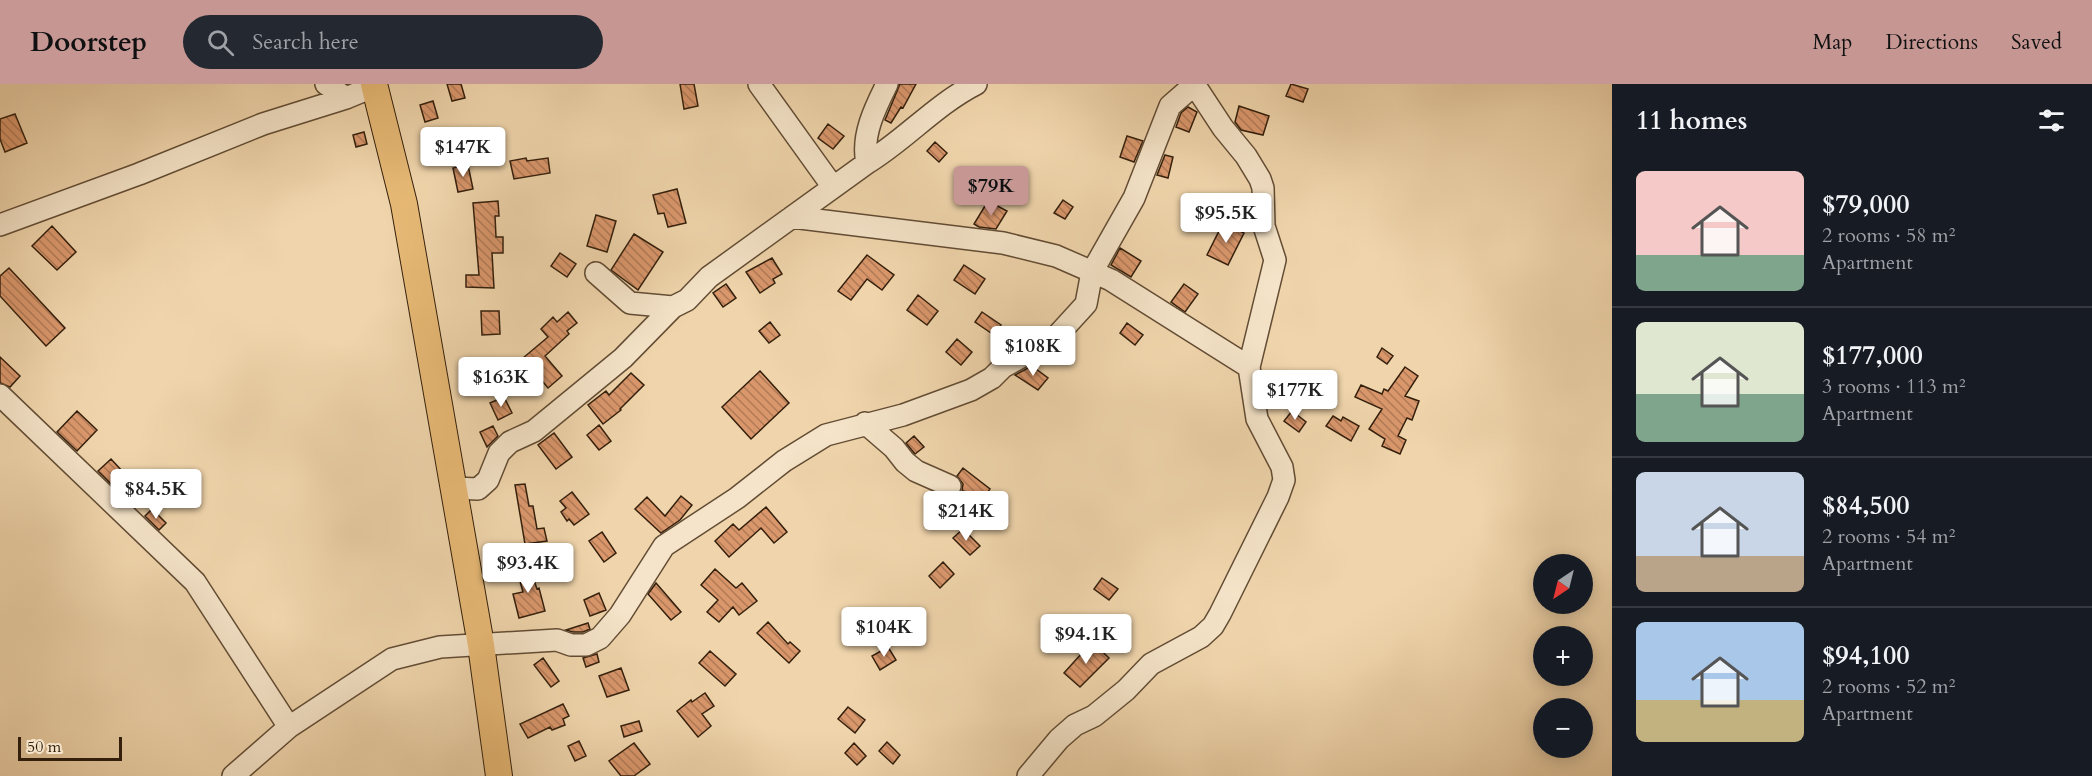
<!DOCTYPE html>
<meta charset="utf-8">
<style>
:root{--surface:#171b24;--page:#242831;--text:#f1f3f6;--muted:#9ea1a6;--line:#363941;--accent:#c59692}
body{margin:0;font-family:Cardo,serif;background:var(--page);color:var(--text);height:100vh;display:flex;flex-direction:column;font-size:22px;white-space:nowrap}
*{box-sizing:border-box;margin:0}
p{font-size:20px;color:var(--muted)}
.icon{flex:none;width:33px;height:33px;fill:none;stroke:currentColor;stroke-width:2;stroke-linecap:round;stroke-linejoin:round}
.map{position:relative;flex:1;overflow:hidden}
.sheet{display:flex;flex-direction:column;background:var(--surface);width:480px}
.sheet>*{flex:none}
.needle{width:39px;rotate:215deg}
.fabs{position:absolute;left:1533px;top:470px;display:grid;gap:12px}
.fabs a{display:grid;place-items:center;width:60px;height:60px;border-radius:50%;background:var(--surface);box-shadow:0 3px 15px #0003;font-size:30px}
.scale{position:absolute;left:18px;bottom:15px;width:104px;box-sizing:border-box;padding-left:6px;border:3px solid #331f0c;border-top:0;font-size:16px;line-height:21px;white-space:nowrap;color:#331f0c;-webkit-text-stroke:4px #f5e4c9;paint-order:stroke}
.price{position:absolute;translate:-50% -51px;padding:0 14px;border-radius:6px;background:#fff;color:#222;font-size:20px;line-height:39px;filter:drop-shadow(0 2px 3px #0008)}
.price::after{content:'';position:absolute;left:50%;top:36px;width:18px;height:14px;margin-left:-9px;background:inherit;clip-path:polygon(0 0,100% 0,50% 100%)}
.price.active{background:var(--accent);color:#111}
ul{padding:0;list-style:none}
li{display:flex;align-items:center;gap:18px;height:150px;padding:0 24px}
li+li{border-top:2px solid var(--line)}
li span{display:grid;place-items:center;flex:none;width:168px;height:120px;border-radius:9px;color:#555}
li>.icon{margin-inline-start:auto}
span .icon{width:72px;height:72px;fill:#fffc;stroke-width:1}
li b{font-size:26px}
h2{display:flex;justify-content:space-between;align-items:center;height:72px;padding:0 24px;font-size:26px}
header{display:flex;align-items:center;gap:36px;box-sizing:border-box;height:84px;padding:0 30px;background:var(--accent);color:#111}
header strong{font-size:28px}
nav{display:flex;gap:33px;margin-inline-start:auto;font-size:21px}
.search{width:420px;height:54px;background:var(--page);display:flex;align-items:center;gap:15px;box-sizing:border-box;padding:0 21px;border-radius:33px;color:var(--muted);font-size:22px}
main{display:flex;flex:1;min-height:0}
.map>svg:first-child{display:block}
.building{fill:url(#building-back-hatch);stroke:#331f0c;stroke-width:1.5}
.lines{fill:none;stroke-linecap:round;stroke-linejoin:round}
.minor-casing{stroke:#624c34;stroke-width:24}
.major-casing{stroke:#331f0c;stroke-width:28}
.minor{stroke:#f5e4c9;stroke-width:21}
.major{stroke:#e8ba76;stroke-width:26}
</style>
<header>
<strong>Doorstep</strong>
<div class="search"><svg class="icon" aria-label="search" viewBox="0 0 24 24"><circle cx="10" cy="10" r="6"/><path d="M15 15l6 6"/></svg>Search here</div>
<nav><a>Map</a><a>Directions</a><a>Saved</a></nav>
</header>
<main>
<div class="map">
<svg width="1612" height="692" viewBox="0 0 1612 692">
<defs>
<pattern id="building-back-hatch" width="6" height="6" patternUnits="userSpaceOnUse" patternTransform="scale(1.5)"><rect width="6" height="6" fill="#da976c"/><path d="M-1 5l2 2M0 0l6 6M5-1l2 2" fill="none" stroke="#b17b57"/></pattern>
</defs>
<rect width="100%" height="100%" fill="#f0d5ac"/>
<filter id="stains"><feTurbulence type="fractalNoise" baseFrequency=".00333" numOctaves="4"/><feColorMatrix values="0 0 0 0 .2 0 0 0 0 .09 0 0 0 0 .02 0 0 0 .5 -.17"/></filter>
<radialGradient id="worn" r=".72"><stop offset=".6" stop-color="#630" stop-opacity="0"/><stop offset="1" stop-color="#630" stop-opacity=".3"/></radialGradient>
<path class="building" d="M447,0H461L465,14L452,17Z
M680,0H694L698,22L684,25Z
M900,0H916L903,24L901,23L891,39L885,36Z
M1291,0L1308,5L1303,18L1286,12Z
M433,17L438,34L425,38L420,21Z
M1239,22L1269,32L1263,51L1241,46L1235,38Z
M1188,23L1197,28L1189,48L1176,43L1181,29Z
M15,30L27,59L5,68L0,55V35Z
M828,40L844,52L833,65L818,54Z
M447,46L450,60L438,62L435,49Z
M364,48L367,60L356,63L353,51Z
M1127,52L1143,57L1134,78L1120,73Z
M935,58L947,69L939,78L927,67Z
M1165,71L1173,73L1168,94L1157,91Z
M526,74L527,77L548,74L550,89L514,95L510,77Z
M468,81L473,105L458,108L453,84Z
M677,105L686,139L668,143L664,129L658,130L653,111Z
M1063,116L1073,123L1065,135L1054,129Z
M498,117L499,132H495L496,153H503V169H492L494,204L466,203V191H479L473,119Z
M988,117L1007,127L996,145L979,143L974,140Z
M596,131L616,137L607,168L587,162Z
M1223,139L1244,149L1228,181L1207,171Z
M52,142L76,168L57,186L32,162Z
M634,150L663,168L638,206L611,186Z
M1120,164L1141,177L1131,193L1111,181Z
M560,169L576,180L567,193L551,182Z
M867,171L894,191L882,206L867,195L851,216L838,207Z
M772,174L782,190L773,195L775,199L760,209L746,188Z
M964,181L985,195L975,210L954,196Z
M9,184L65,244L46,262L0,212V192Z
M726,200L736,214L723,223L713,209Z
M1184,200L1198,210L1185,228L1171,218Z
M918,211L938,227L927,241L907,226Z
M481,227H499L500,250L482,251Z
M568,228L577,239L567,247L569,250L545,272L562,292L548,304L523,274L548,253L541,245L553,233L557,238Z
M982,228L1001,241L994,251L975,238Z
M770,238L780,251L769,259L759,247Z
M1127,239L1143,251L1135,261L1120,249Z
M957,255L972,268L961,281L946,268Z
M1382,264L1393,272L1387,280L1377,273Z
M0,273L20,292L10,303L0,299Z
M1032,282L1048,294L1038,306L1015,291Z
M1405,283L1418,292L1405,312L1419,317L1412,336L1407,334L1398,352L1406,356L1400,370L1382,362L1385,355L1369,345L1382,325L1355,313L1361,301L1382,310L1384,305L1388,307Z
M760,287L789,319L751,355L722,323Z
M631,289L644,301L620,325L621,326L603,340L588,321L606,307L609,311Z
M504,313L512,329L498,336L490,319Z
M77,327L97,346L77,367L57,348Z
M1292,327L1306,338L1299,348L1284,337Z
M1333,332L1341,337L1343,333L1359,342L1351,357L1326,342Z
M599,341L611,357L599,366L587,351Z
M493,342L498,352L487,363L480,348Z
M554,349L572,373L556,385L538,361Z
M914,352L924,363L915,370L906,359Z
M111,375L123,388L111,400L98,387Z
M963,384L990,405L980,419L962,406L963,400L957,392Z
M525,400L529,422H533L537,445L544,444L547,457L525,460L515,401Z
M572,408L589,430L574,441L569,435L567,437L561,428L566,424L560,417Z
M681,412L692,421L680,436L661,449L635,425L647,413L665,432Z
M766,423L787,448L774,459L761,444L729,473L715,457L733,440L739,446Z
M152,425L166,439L159,446L145,432Z
M963,445L980,462L970,471L953,454Z
M602,448L616,469L604,478L589,457Z
M943,478L954,490L940,504L929,492Z
M528,479L537,505L539,504L545,527L519,534L513,510L523,508L516,483Z
M715,485L736,504L742,499L757,517L739,531L733,523L719,538L707,528L718,516L701,501Z
M1102,494L1118,505L1109,516L1094,505Z
M656,499L681,528L671,536L648,510Z
M599,509L606,526L590,532L584,516Z
M768,538L788,560L790,558L800,567L789,579L757,549Z
M588,539L590,545L583,548H573L566,546Z
M1092,558L1109,574L1080,603L1064,589Z
M888,563L896,576L880,586L872,572Z
M710,567L736,590L725,602L699,579Z
M597,570L599,578L586,583L583,574Z
M543,574L559,597L551,603L534,581Z
M621,584L629,606L607,613L599,592Z
M705,609L714,622L702,630L711,642L698,653L677,627L691,616L692,618Z
M563,620L569,632L563,635L565,641L552,646L550,643L528,654L520,640Z
M848,623L865,636L855,649L838,635Z
M639,637L642,647L624,653L621,642Z
M579,657L586,672L575,677L568,662Z
M887,658L900,671L893,680L879,667Z
M634,659L650,680L634,692H621L609,677Z
M854,659L866,672L857,681L845,669Z"/>
<g class="lines">
<defs>
<path id="minor" d="M326,0L346,14
M759,0L833,103
M867,79C905,56 935,21 976,0
M792,133L1003,159L1056,172L1111,196L1249,283
M0,141L139,90L263,40L346,14L375,2
M596,189L630,219L673,223
M0,311L195,498L289,643
M865,339L894,364L905,378L916,387L950,402
M454,404L478,405L488,396L499,369L510,358L534,347L623,274L673,223L687,216L709,193L867,79C861,52 875,24 887,0
M233,692L289,643L392,575L440,563L557,556L571,561H586L600,554L620,531L664,462L737,414L784,377L826,351L903,331L971,306L992,294L1003,283L1054,255L1086,220L1092,188L1134,114L1170,22L1194,1
M1028,692L1059,655L1075,641L1094,632L1126,606L1151,580L1201,553L1213,542L1220,530L1278,413L1284,396L1282,383L1257,335L1249,283L1275,176L1264,142L1263,104L1260,95L1246,72L1223,44L1194,0"/>
<path id="major" d="M374,0L404,120L481,561L499,692"/>
</defs>
<use href="#minor" class="minor-casing"/>
<use href="#major" class="major-casing"/>
<use href="#minor" class="minor"/>
<use href="#major" class="major"/>
</g>
<rect width="100%" height="100%" filter="url(#stains)"/>
<rect width="100%" height="100%" fill="url(#worn)"/>
</svg>
<div class="fabs">
<a><svg class="needle" viewBox="-14 -14 28 28"><path d="M0-13l5 13h-10z" fill="#e53935"/><path d="M0 13l5-13h-10z" fill="#9ea1a6"/></svg></a>
<a>+</a>
<a>−</a>
</div>
<div class="scale">50 m</div>
<b class="price" style="left:463px;top:94px">$147K</b>
<b class="price active" style="left:991px;top:133px">$79K</b>
<b class="price" style="left:1226px;top:160px">$95.5K</b>
<b class="price" style="left:1033px;top:293px">$108K</b>
<b class="price" style="left:501px;top:324px">$163K</b>
<b class="price" style="left:1295px;top:337px">$177K</b>
<b class="price" style="left:156px;top:436px">$84.5K</b>
<b class="price" style="left:966px;top:458px">$214K</b>
<b class="price" style="left:528px;top:510px">$93.4K</b>
<b class="price" style="left:884px;top:574px">$104K</b>
<b class="price" style="left:1086px;top:581px">$94.1K</b>
</div>
<section class="sheet">
<h2>11 homes<svg class="icon" aria-label="filters" viewBox="0 0 24 24"><path d="M4 7h16M4 17h16"/><circle cx="9" cy="7" r="2"/><circle cx="15" cy="17" r="2"/></svg></h2>
<ul>
<li><span style="background:linear-gradient(#f6c9c9 70%,#7fa58c 0)"><svg class="icon" aria-label="home" viewBox="0 0 24 24"><path d="M3 11l9-7 9 7M6 9v11h12V9"/></svg></span><div><b>$79,000</b><p>2 rooms · 58 m²</p><p>Apartment</p></div></li>
<li><span style="background:linear-gradient(#dfe7d0 60%,#7fa58c 0)"><svg class="icon" aria-label="home" viewBox="0 0 24 24"><path d="M3 11l9-7 9 7M6 9v11h12V9"/></svg></span><div><b>$177,000</b><p>3 rooms · 113 m²</p><p>Apartment</p></div></li>
<li><span style="background:linear-gradient(#c9d6e8 70%,#b9a48a 0)"><svg class="icon" aria-label="home" viewBox="0 0 24 24"><path d="M3 11l9-7 9 7M6 9v11h12V9"/></svg></span><div><b>$84,500</b><p>2 rooms · 54 m²</p><p>Apartment</p></div></li>
<li><span style="background:linear-gradient(#a9c7e8 65%,#c2b280 0)"><svg class="icon" aria-label="home" viewBox="0 0 24 24"><path d="M3 11l9-7 9 7M6 9v11h12V9"/></svg></span><div><b>$94,100</b><p>2 rooms · 52 m²</p><p>Apartment</p></div></li>
</ul>
</section>
</main>
